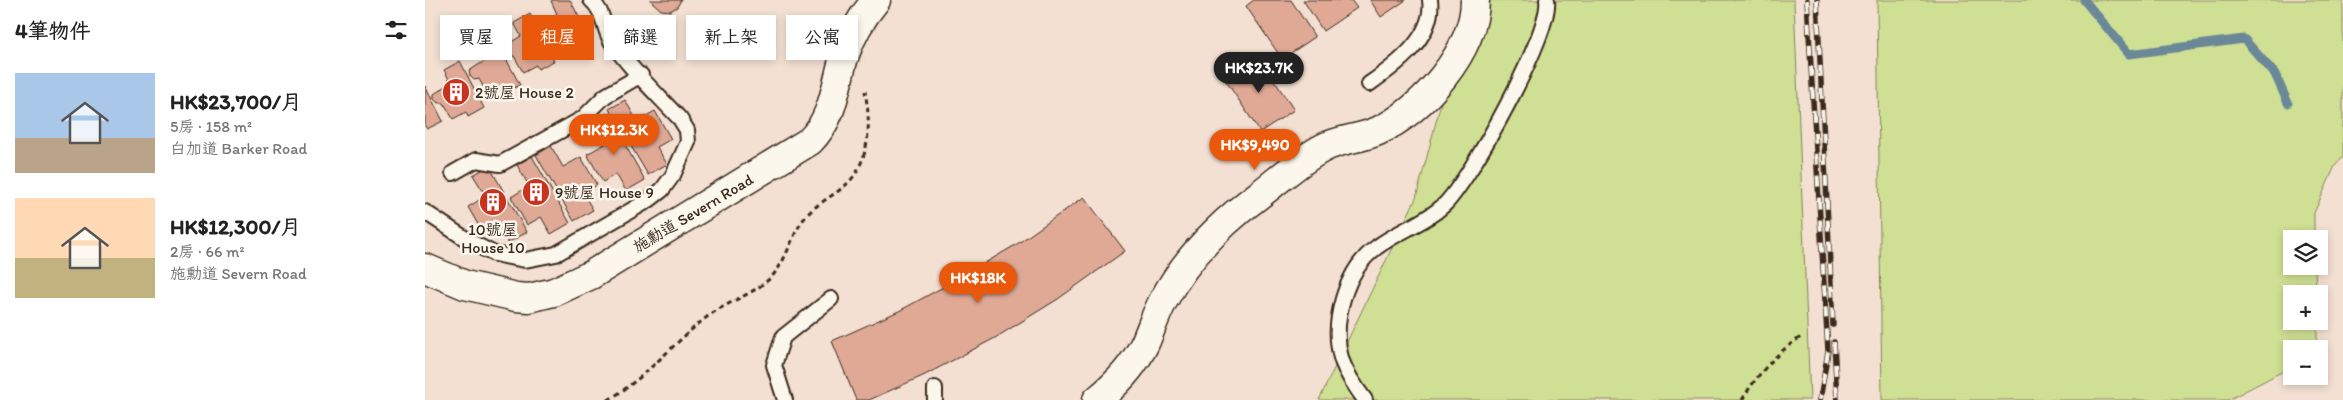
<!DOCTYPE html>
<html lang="zh-TW">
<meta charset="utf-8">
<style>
:root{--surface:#fff;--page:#f2f2f2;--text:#222;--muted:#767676;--accent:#ea580c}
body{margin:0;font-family:Itim,"LXGW WenKai TC",sans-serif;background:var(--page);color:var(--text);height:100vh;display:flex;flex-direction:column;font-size:19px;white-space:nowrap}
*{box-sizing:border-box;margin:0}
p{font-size:16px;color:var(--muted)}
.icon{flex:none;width:28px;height:28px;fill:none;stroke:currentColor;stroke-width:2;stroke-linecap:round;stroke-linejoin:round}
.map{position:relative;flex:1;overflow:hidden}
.sheet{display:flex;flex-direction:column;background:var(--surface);width:425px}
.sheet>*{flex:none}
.banner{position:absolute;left:15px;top:15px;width:475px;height:45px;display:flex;gap:10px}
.controls{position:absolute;left:1858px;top:230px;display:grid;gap:10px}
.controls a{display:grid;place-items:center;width:45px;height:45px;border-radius:0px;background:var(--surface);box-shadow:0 2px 8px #0003;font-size:25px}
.price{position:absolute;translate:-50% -42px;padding:0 11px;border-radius:18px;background:var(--accent);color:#fff;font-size:16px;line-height:32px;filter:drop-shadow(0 1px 2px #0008)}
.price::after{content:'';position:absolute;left:50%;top:30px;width:15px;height:11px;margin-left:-8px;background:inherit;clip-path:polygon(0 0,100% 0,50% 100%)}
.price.on{background:#222;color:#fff}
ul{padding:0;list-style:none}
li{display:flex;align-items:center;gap:15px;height:125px;padding:0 15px}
li span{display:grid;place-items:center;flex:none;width:140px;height:100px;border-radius:0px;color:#555}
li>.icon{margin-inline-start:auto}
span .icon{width:60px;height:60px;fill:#fffc;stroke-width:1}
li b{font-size:21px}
h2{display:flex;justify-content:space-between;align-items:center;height:60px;padding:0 15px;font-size:21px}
.pill{padding:0 18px;border-radius:0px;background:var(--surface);box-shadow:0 2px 8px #0003;font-size:18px;line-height:45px}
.pill.on{background:var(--accent);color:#fff}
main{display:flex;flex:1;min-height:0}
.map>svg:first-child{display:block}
.green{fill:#cfdf93;stroke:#858458}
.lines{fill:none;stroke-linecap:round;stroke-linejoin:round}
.stream{stroke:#6a8898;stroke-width:9}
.building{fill:#dfa996;stroke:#3b2a1e}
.lane-casing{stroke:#3b2a1e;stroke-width:18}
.street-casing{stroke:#3b2a1e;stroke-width:31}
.path{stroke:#3b2a1e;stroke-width:3;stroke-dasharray:5 4;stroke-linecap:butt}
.lane{stroke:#fbf7ec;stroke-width:14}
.street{stroke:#fbf7ec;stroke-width:28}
.rail-casing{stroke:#3b2a1e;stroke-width:5.5}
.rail{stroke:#fbf7ec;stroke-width:4;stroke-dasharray:11;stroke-linecap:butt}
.labels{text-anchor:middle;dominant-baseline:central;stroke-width:5;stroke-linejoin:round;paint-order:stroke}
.poi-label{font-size:16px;fill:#3b2a1e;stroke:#fbf7ec;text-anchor:start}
.street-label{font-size:16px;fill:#3b2a1e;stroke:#fbf7ec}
</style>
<main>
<section class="sheet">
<h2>4筆物件<svg class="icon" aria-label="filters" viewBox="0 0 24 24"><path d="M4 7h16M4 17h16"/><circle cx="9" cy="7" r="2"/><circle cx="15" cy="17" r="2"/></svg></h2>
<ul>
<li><span style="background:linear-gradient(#a9c7e8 65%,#b9a48a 0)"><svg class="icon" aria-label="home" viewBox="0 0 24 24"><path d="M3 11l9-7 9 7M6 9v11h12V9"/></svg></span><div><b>HK$23,700/月</b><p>5房 · 158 m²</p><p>白加道 Barker Road</p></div></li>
<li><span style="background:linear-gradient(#ffd9b3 60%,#c2b280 0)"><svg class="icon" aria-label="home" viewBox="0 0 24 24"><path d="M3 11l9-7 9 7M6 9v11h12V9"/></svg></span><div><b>HK$12,300/月</b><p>2房 · 66 m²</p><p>施勳道 Severn Road</p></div></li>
</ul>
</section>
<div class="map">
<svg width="1918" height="400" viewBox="0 0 1918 400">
<rect width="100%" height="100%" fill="#f3e0d2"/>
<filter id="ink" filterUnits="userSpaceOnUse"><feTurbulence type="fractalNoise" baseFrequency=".02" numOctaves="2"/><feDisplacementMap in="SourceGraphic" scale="10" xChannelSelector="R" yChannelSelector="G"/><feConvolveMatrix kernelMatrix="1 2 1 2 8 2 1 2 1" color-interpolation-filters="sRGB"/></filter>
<g filter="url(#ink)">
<path class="green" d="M1043,0H1369L1385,400H894L991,198Z
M1452,0H1918V157L1910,166L1889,213V239H1866V266H1890L1891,294H1866V321H1892V349H1866V367L1803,400H1457Z"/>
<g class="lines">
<path class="stream" d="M1659,0L1704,54L1819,39L1850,74L1863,103"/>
</g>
<path class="building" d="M128,0H145L166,40L150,48L148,44L134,51L126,34H120L116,31L115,26L132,14L126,1Z
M225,0H256L252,7L245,11L236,10Z
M829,0H866L890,37L857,59L821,6Z
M878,0H926L932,8L898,31Z
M945,0H981L956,17Z
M105,14L129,61L113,69L111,65L98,72L89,56H83L79,52V47L96,36L89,23Z
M70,38L95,85L79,93L76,89L63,96L54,79L49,80L45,76L44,71L61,60L54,46Z
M833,56L869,110L835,132L799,78Z
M35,61L59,108L43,117L41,112L28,119L19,103H13L9,99V94L26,83L19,70Z
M0,86L18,121L2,129L0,126Z
M200,100L212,121L230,111L246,139L232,147L242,164L223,175L184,109Z
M182,113L220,180L201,191L191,174L178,182L162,154L180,144L167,122Z
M126,146L138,167L156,157L172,185L158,193L168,210L149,221L111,155Z
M107,156L145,223L126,234L116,217L102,225L86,197L104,186L92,165Z
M64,166L102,232L83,243L73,226L59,235L43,207L61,196L48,175Z
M659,197L700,251L633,299L570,338L500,375L444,400H431L407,341L474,311L533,279L592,244Z"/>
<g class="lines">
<defs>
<path id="lane" d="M944,84C970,66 1010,37 1005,0
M28,173L51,160L75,164L157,119L180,96L216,75
M0,212L44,241L69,254L100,260L131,254L224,200L237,190L248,175L263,142L262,130L255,119C232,94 205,69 186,41C178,27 179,11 166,0
M360,400L349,365L358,337L406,299
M510,400V388
M940,400C931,388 922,375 917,361C905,324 920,270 952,247C973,231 1000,223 1019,205C1045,180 1127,32 1122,0"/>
<path id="street" d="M0,268L40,285L91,297L104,298L129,292L166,275L385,141C409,117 410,87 419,57C426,35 436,18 451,0
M672,400C692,384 709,366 720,343C726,329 731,314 738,301C761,258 796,223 834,195C855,179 875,160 898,148C915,139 935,139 953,131C997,111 1050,51 1050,0"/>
</defs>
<use href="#lane" class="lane-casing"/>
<use href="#street" class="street-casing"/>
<path class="path" d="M183,400C221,378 248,343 282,317C303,301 333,293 349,274C364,256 367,231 383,214C398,198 419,192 431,173C446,147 445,119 440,91
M1317,400C1332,375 1351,353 1376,337"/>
<use href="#lane" class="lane"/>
<use href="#street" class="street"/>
<defs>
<path id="rail" d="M1382,0L1403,351L1395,400
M1392,0L1408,325
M1409,342L1412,400"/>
</defs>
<use href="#rail" class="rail-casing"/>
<use href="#rail" class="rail"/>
</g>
</g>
<defs>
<symbol id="building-disc" viewBox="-11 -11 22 22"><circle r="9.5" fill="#c8321e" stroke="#fbf7ec"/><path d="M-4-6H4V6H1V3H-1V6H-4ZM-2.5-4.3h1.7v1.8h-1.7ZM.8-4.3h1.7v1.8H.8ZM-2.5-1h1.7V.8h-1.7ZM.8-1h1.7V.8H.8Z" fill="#fff"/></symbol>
</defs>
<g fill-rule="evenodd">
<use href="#building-disc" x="15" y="76" width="32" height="32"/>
<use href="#building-disc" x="95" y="176" width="32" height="32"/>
<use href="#building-disc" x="52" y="186" width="32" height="32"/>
</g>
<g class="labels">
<g class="poi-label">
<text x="50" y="92">2號屋 House 2</text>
<text x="130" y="192">9號屋 House 9</text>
<text x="68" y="229" text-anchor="middle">10號屋<tspan x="68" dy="18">House 10</tspan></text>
</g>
<g class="street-label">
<text transform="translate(268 213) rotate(-31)">施勳道 Severn Road</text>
</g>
</g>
</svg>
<div class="controls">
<a><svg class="icon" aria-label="layers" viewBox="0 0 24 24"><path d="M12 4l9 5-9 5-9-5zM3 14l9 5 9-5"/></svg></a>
<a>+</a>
<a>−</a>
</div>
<b class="price on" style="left:834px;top:94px">HK$23.7K</b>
<b class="price" style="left:189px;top:156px">HK$12.3K</b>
<b class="price" style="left:830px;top:171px">HK$9,490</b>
<b class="price" style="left:553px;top:304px">HK$18K</b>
<div class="banner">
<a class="pill">買屋</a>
<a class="pill on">租屋</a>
<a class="pill">篩選</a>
<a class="pill">新上架</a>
<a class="pill">公寓</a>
</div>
</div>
</main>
